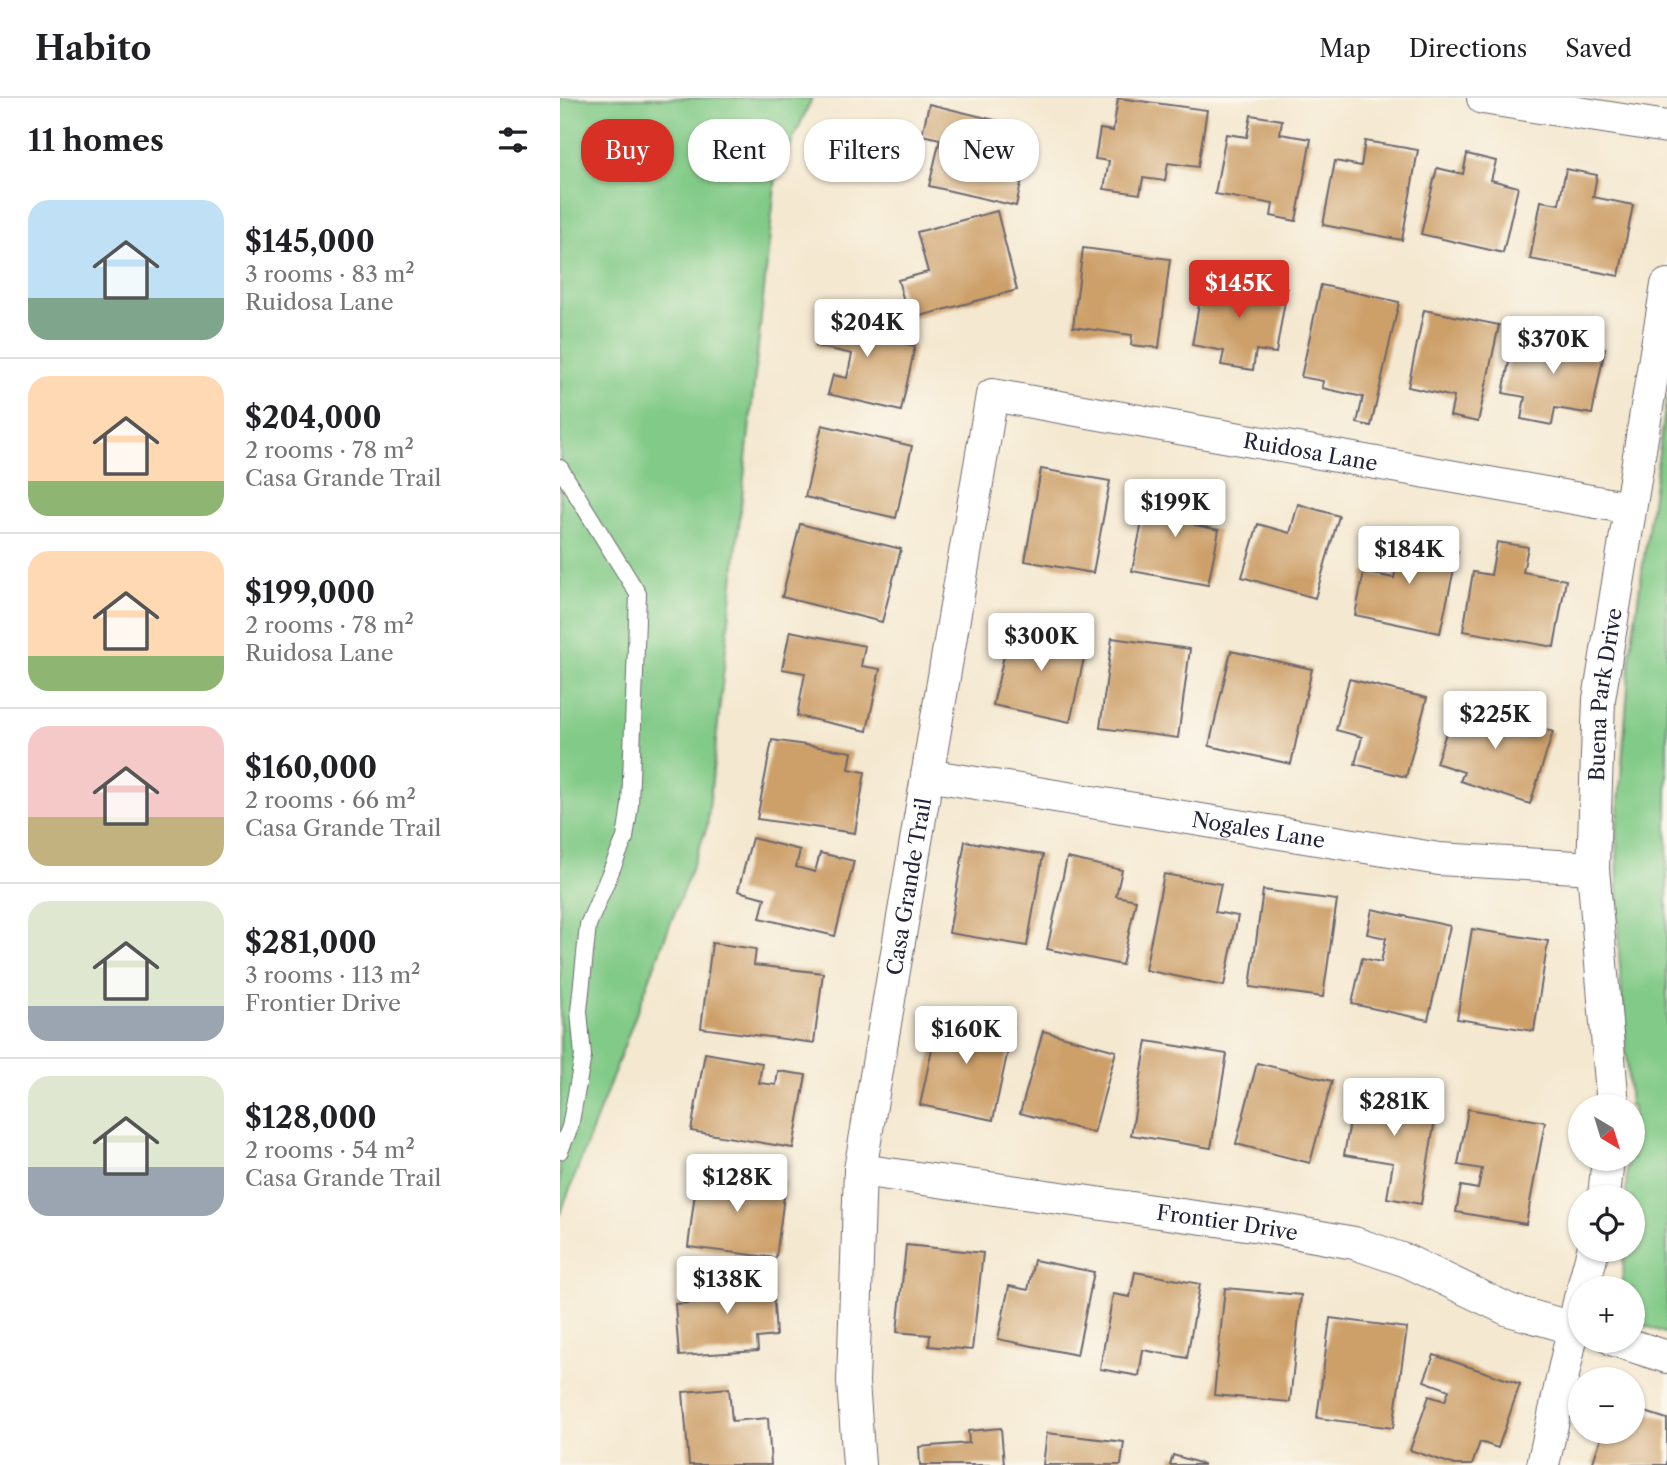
<!DOCTYPE html>
<meta charset="utf-8">
<style>
:root{--surface:#fff;--page:#f2f2f2;--text:#202124;--muted:#757577;--line:#e0e0e0;--accent:#d93025}
body{margin:0;font-family:"Libre Caslon Text",serif;background:var(--page);color:var(--text);height:100vh;display:flex;flex-direction:column;font-size:26px;white-space:nowrap}
*{box-sizing:border-box;margin:0}
p{font-size:23px;color:var(--muted)}
.icon{flex:none;width:38px;height:38px;fill:none;stroke:currentColor;stroke-width:2;stroke-linecap:round;stroke-linejoin:round}
.map{position:relative;flex:1;overflow:hidden}
.sheet{display:flex;flex-direction:column;background:var(--surface);width:560px}
.sheet>*{flex:none}
.top-card{position:absolute;left:21px;top:21px;width:665px;height:63px;display:flex;gap:14px}
.needle{width:46px;rotate:142deg}
.fabs{position:absolute;left:1008px;top:996px;display:grid;gap:14px}
.fabs a{display:grid;place-items:center;width:77px;height:77px;border-radius:50%;background:var(--surface);box-shadow:0 2px 5px #0004;font-size:35px}
.price{position:absolute;translate:-50% -60px;padding:0 16px;border-radius:7px;background:#fff;color:#222;font-size:23px;line-height:46px;filter:drop-shadow(0 2px 4px #0008)}
.price::after{content:'';position:absolute;left:50%;top:42px;width:21px;height:16px;margin-left:-10px;background:inherit;clip-path:polygon(0 0,100% 0,50% 100%)}
.price.selected{background:var(--accent);color:#fff}
ul{padding:0;list-style:none}
li{display:flex;align-items:center;gap:21px;height:175px;padding:0 28px}
li+li{border-top:2px solid var(--line)}
li span{display:grid;place-items:center;flex:none;width:196px;height:140px;border-radius:21px;color:#555}
li>.icon{margin-inline-start:auto}
span .icon{width:84px;height:84px;fill:#fffc;stroke-width:1}
li b{font-size:30px}
h2{display:flex;justify-content:space-between;align-items:center;height:84px;padding:0 28px;font-size:30px}
.tag{padding:0 24px;border-radius:28px;background:var(--surface);box-shadow:0 2px 5px #0004;font-size:24px;line-height:63px}
.tag.selected{background:var(--accent);color:#fff}
header{display:flex;align-items:center;gap:42px;box-sizing:border-box;height:98px;padding:0 35px;background:var(--surface);border-bottom:2px solid var(--line)}
header strong{font-size:33px}
nav{display:flex;gap:38px;margin-inline-start:auto;font-size:24px}
main{display:flex;flex:1;min-height:0}
.map>svg:first-child{display:block}
.green{fill:#82ca87;stroke:#527661;stroke-width:2}
.building{fill:#cda06b}
.lines{fill:none;stroke-linecap:round;stroke-linejoin:round}
.service-casing{stroke:#6c676f;stroke-width:18}
.minor-casing{stroke:#6c676f;stroke-width:34}
.service{stroke:#fff;stroke-width:16}
.minor{stroke:#fff;stroke-width:32}
.labels{text-anchor:middle;dominant-baseline:central;stroke-width:6;stroke-linejoin:round;paint-order:stroke}
.street-label{font-size:21px;fill:#22223b;stroke:#fbf7ec}
</style>
<header>
<strong>Habito</strong>
<nav><a>Map</a><a>Directions</a><a>Saved</a></nav>
</header>
<main>
<section class="sheet">
<h2>11 homes<svg class="icon" aria-label="filters" viewBox="0 0 24 24"><path d="M4 7h16M4 17h16"/><circle cx="9" cy="7" r="2"/><circle cx="15" cy="17" r="2"/></svg></h2>
<ul>
<li><span style="background:linear-gradient(#bfe0f5 70%,#7fa58c 0)"><svg class="icon" aria-label="home" viewBox="0 0 24 24"><path d="M3 11l9-7 9 7M6 9v11h12V9"/></svg></span><div><b>$145,000</b><p>3 rooms · 83 m²</p><p>Ruidosa Lane</p></div></li>
<li><span style="background:linear-gradient(#ffd9b3 75%,#8fb573 0)"><svg class="icon" aria-label="home" viewBox="0 0 24 24"><path d="M3 11l9-7 9 7M6 9v11h12V9"/></svg></span><div><b>$204,000</b><p>2 rooms · 78 m²</p><p>Casa Grande Trail</p></div></li>
<li><span style="background:linear-gradient(#ffd9b3 75%,#8fb573 0)"><svg class="icon" aria-label="home" viewBox="0 0 24 24"><path d="M3 11l9-7 9 7M6 9v11h12V9"/></svg></span><div><b>$199,000</b><p>2 rooms · 78 m²</p><p>Ruidosa Lane</p></div></li>
<li><span style="background:linear-gradient(#f6c9c9 65%,#c2b280 0)"><svg class="icon" aria-label="home" viewBox="0 0 24 24"><path d="M3 11l9-7 9 7M6 9v11h12V9"/></svg></span><div><b>$160,000</b><p>2 rooms · 66 m²</p><p>Casa Grande Trail</p></div></li>
<li><span style="background:linear-gradient(#dfe7d0 75%,#9aa5b1 0)"><svg class="icon" aria-label="home" viewBox="0 0 24 24"><path d="M3 11l9-7 9 7M6 9v11h12V9"/></svg></span><div><b>$281,000</b><p>3 rooms · 113 m²</p><p>Frontier Drive</p></div></li>
<li><span style="background:linear-gradient(#dfe7d0 65%,#9aa5b1 0)"><svg class="icon" aria-label="home" viewBox="0 0 24 24"><path d="M3 11l9-7 9 7M6 9v11h12V9"/></svg></span><div><b>$128,000</b><p>2 rooms · 54 m²</p><p>Casa Grande Trail</p></div></li>
</ul>
</section>
<div class="map">
<svg width="1107" height="1367" viewBox="0 0 1107 1367">
<rect width="100%" height="100%" fill="#fbf7ec"/>
<filter id="ink" filterUnits="userSpaceOnUse"><feTurbulence type="fractalNoise" baseFrequency=".0143" numOctaves="2"/><feDisplacementMap in="SourceGraphic" scale="14" xChannelSelector="R" yChannelSelector="G"/><feConvolveMatrix kernelMatrix="1 2 1 2 8 2 1 2 1" color-interpolation-filters="sRGB"/></filter>
<filter id="wash" filterUnits="userSpaceOnUse"><feTurbulence type="fractalNoise" baseFrequency=".00686" numOctaves="4" result="noise"/><feDisplacementMap in="SourceGraphic" scale="28" xChannelSelector="R" yChannelSelector="G"/><feGaussianBlur stdDeviation="1.57" result="paint"/><feColorMatrix in="noise" values="0 0 0 0 0 0 0 0 0 0 0 0 0 0 0 0 0 1.4 0 .05"/><feComposite in="paint" operator="in"/></filter>
<g filter="url(#wash)">
<rect width="100%" height="100%" fill="#f4e8d0"/>
<path class="green" d="M0,0H252L216,79L147,729L0,1117Z
M1107,299V1236L1073,1223V1190H1062L1064,1152H1073V1099H1066L1067,1061L1073,1060V1008H1070L1059,855L1057,731L1071,550Z"/>
<g id="blocks">
<path class="building" d="M558,0L647,12L638,69L608,65L605,83L583,80L580,96L544,91L549,63L535,61L540,31L553,33Z
M369,6L447,25L443,43L469,49L456,108L369,88L380,41L362,37Z
M691,17L722,22L720,36L751,41L736,123L711,118L713,106L655,96L666,36L687,39Z
M805,43L858,52L842,142L763,127L775,63L801,68Z
M907,56L936,63L931,82L958,89L943,155L861,136L877,70L903,76Z
M1006,71L1037,77L1033,99L1073,107L1059,178L970,161L981,103L999,106Z
M437,113L457,192L349,221L338,182L368,174L357,134Z
M523,150L610,161L599,250L571,247L572,237L513,229Z
M644,178L727,191L716,255L696,252L693,272L661,267L664,253L632,247Z
M761,187L839,204L811,328L797,325L803,299L762,290L763,283L741,279Z
M264,210L335,226L331,242L355,248L341,313L268,296L273,277L287,280L292,256L256,248Z
M864,212L939,227L918,324L890,318L894,299L848,289Z
M955,233L1045,250L1032,316L995,310L992,327L961,321L965,299L943,295Z
M262,327L352,348L336,420L245,399Z
M481,371L550,383L533,475L465,463Z
M589,390L640,400L635,427L659,432L648,487L572,473Z
M738,406L779,418L755,500L682,479L698,426L730,435Z
M240,426L341,451L322,524L222,499Z
M810,435L898,453L880,535L795,517L804,474L834,480L840,454L808,447Z
M937,444L968,449L963,474L1006,482L994,549L903,533L913,474L931,477Z
M451,526L528,542L510,624L433,607Z
M230,533L305,548L301,568L320,571L307,633L237,618L245,575L222,571Z
M552,540L630,551L618,640L540,630Z
M671,553L752,571L731,666L649,648Z
M789,581L867,600L846,679L795,666L802,639L776,632Z
M897,602L993,634L970,706L900,683L904,674L876,665Z
M212,642L292,654L289,671L305,674L295,735L197,721Z
M192,740L240,752L236,769L255,774L260,755L294,763L275,838L200,820L205,800L178,793Z
M405,743L483,757L467,848L389,835Z
M507,760L562,772L556,798L576,802L562,867L487,851Z
M604,776L661,786L655,814L678,818L664,888L585,872Z
M703,792L777,802L763,899L690,889Z
M812,811L890,828L868,922L792,906L802,860L821,864L826,840L807,836Z
M912,831L988,843L974,933L897,921Z
M152,845L196,851L194,867L263,875L254,945L141,930Z
M380,913L453,929L433,1022L360,1007Z
M483,933L556,953L534,1035L460,1015Z
M587,943L667,956L651,1050L571,1037Z
M145,955L202,965L199,985L216,987L218,973L246,977L233,1050L131,1033Z
M697,965L772,983L750,1065L676,1046Z
M796,990L878,1003L861,1106L827,1100L833,1065L784,1057Z
M908,1011L985,1024L966,1126L896,1114L901,1088L918,1091L922,1071L898,1067Z
M138,1071L226,1083L216,1160L128,1149Z
M346,1147L423,1155L412,1252L369,1248L370,1237L337,1234Z
M474,1162L534,1174L517,1257L438,1241L449,1188L468,1192Z
M575,1174L640,1186L627,1260L583,1252L579,1278L540,1271L553,1196L570,1199Z
M212,1176L216,1238L197,1240L198,1253L119,1258L115,1206L141,1204L139,1182Z
M665,1190L741,1197L730,1304L654,1297Z
M770,1220L847,1230L833,1330L757,1320Z
M874,1257L960,1286L938,1350L920,1344L912,1367H895L850,1352L869,1298L885,1303L889,1292L864,1283Z
M169,1290L172,1323L208,1320L211,1367H129L123,1294Z
M1073,1310L1107,1321V1367H1032L1043,1334H1073Z
M441,1330L444,1367H360L359,1349L409,1345L408,1333Z
M487,1335L564,1344L561,1367H483Z
M613,1357L643,1366V1367H610Z"/>
</g>
</g>
<g filter="url(#ink)">
<use href="#blocks" fill-opacity="0" stroke="#6c676f" stroke-width="2"/>
<g class="lines">
<defs>
<path id="service" d="M0,370L78,496L70,707L65,740L28,827L19,913L23,958L10,1029L0,1053"/>
<g id="minor">
<path d="M923,0L1107,29"/>
<path id="s1" d="M367,677L879,761L1033,770"/>
<path id="s2" d="M1053,1008L1033,770L1039,601L1107,187"/>
<path id="s3" d="M300,1072L700,1128L794,1145L847,1163L949,1212L1020,1232"/>
<path d="M1044,1099L1048,1060"/>
<path d="M1023,1190L1033,1152"/>
<path d="M1054,1242L1107,1259"/>
<path id="s4" d="M299,1367L293,1284L300,1072L432,297L1070,410"/>
<path d="M983,1367L1020,1200"/>
</g>
</defs>
<use href="#service" class="service-casing"/>
<use href="#minor" class="minor-casing"/>
<use href="#service" class="service"/>
<use href="#minor" class="minor"/>
</g>
</g>
<g class="labels">
<g class="street-label">
<text stroke="none"><textPath href="#s4" startOffset="1405">Ruidosa Lane</textPath></text>
<text stroke="none"><textPath href="#s2" startOffset="413">Buena Park Drive</textPath></text>
<text stroke="none"><textPath href="#s1" startOffset="336">Nogales Lane</textPath></text>
<text stroke="none"><textPath href="#s4" startOffset="583">Casa Grande Trail</textPath></text>
<text stroke="none"><textPath href="#s3" startOffset="371">Frontier Drive</textPath></text>
</g>
</g>
</svg>
<div class="fabs">
<a><svg class="needle" viewBox="-14 -14 28 28"><path d="M0-13l5 13h-10z" fill="#e53935"/><path d="M0 13l5-13h-10z" fill="#757577"/></svg></a>
<a><svg class="icon" aria-label="locate" viewBox="0 0 24 24"><circle cx="12" cy="12" r="6"/><path d="M12 2v4M12 18v4M2 12h4M18 12h4"/></svg></a>
<a>+</a>
<a>−</a>
</div>
<b class="price selected" style="left:679px;top:222px">$145K</b>
<b class="price" style="left:307px;top:261px">$204K</b>
<b class="price" style="left:993px;top:278px">$370K</b>
<b class="price" style="left:615px;top:441px">$199K</b>
<b class="price" style="left:849px;top:488px">$184K</b>
<b class="price" style="left:481px;top:575px">$300K</b>
<b class="price" style="left:935px;top:653px">$225K</b>
<b class="price" style="left:406px;top:968px">$160K</b>
<b class="price" style="left:834px;top:1040px">$281K</b>
<b class="price" style="left:177px;top:1116px">$128K</b>
<b class="price" style="left:167px;top:1218px">$138K</b>
<div class="top-card">
<a class="tag selected">Buy</a>
<a class="tag">Rent</a>
<a class="tag">Filters</a>
<a class="tag">New</a>
</div>
</div>
</main>
